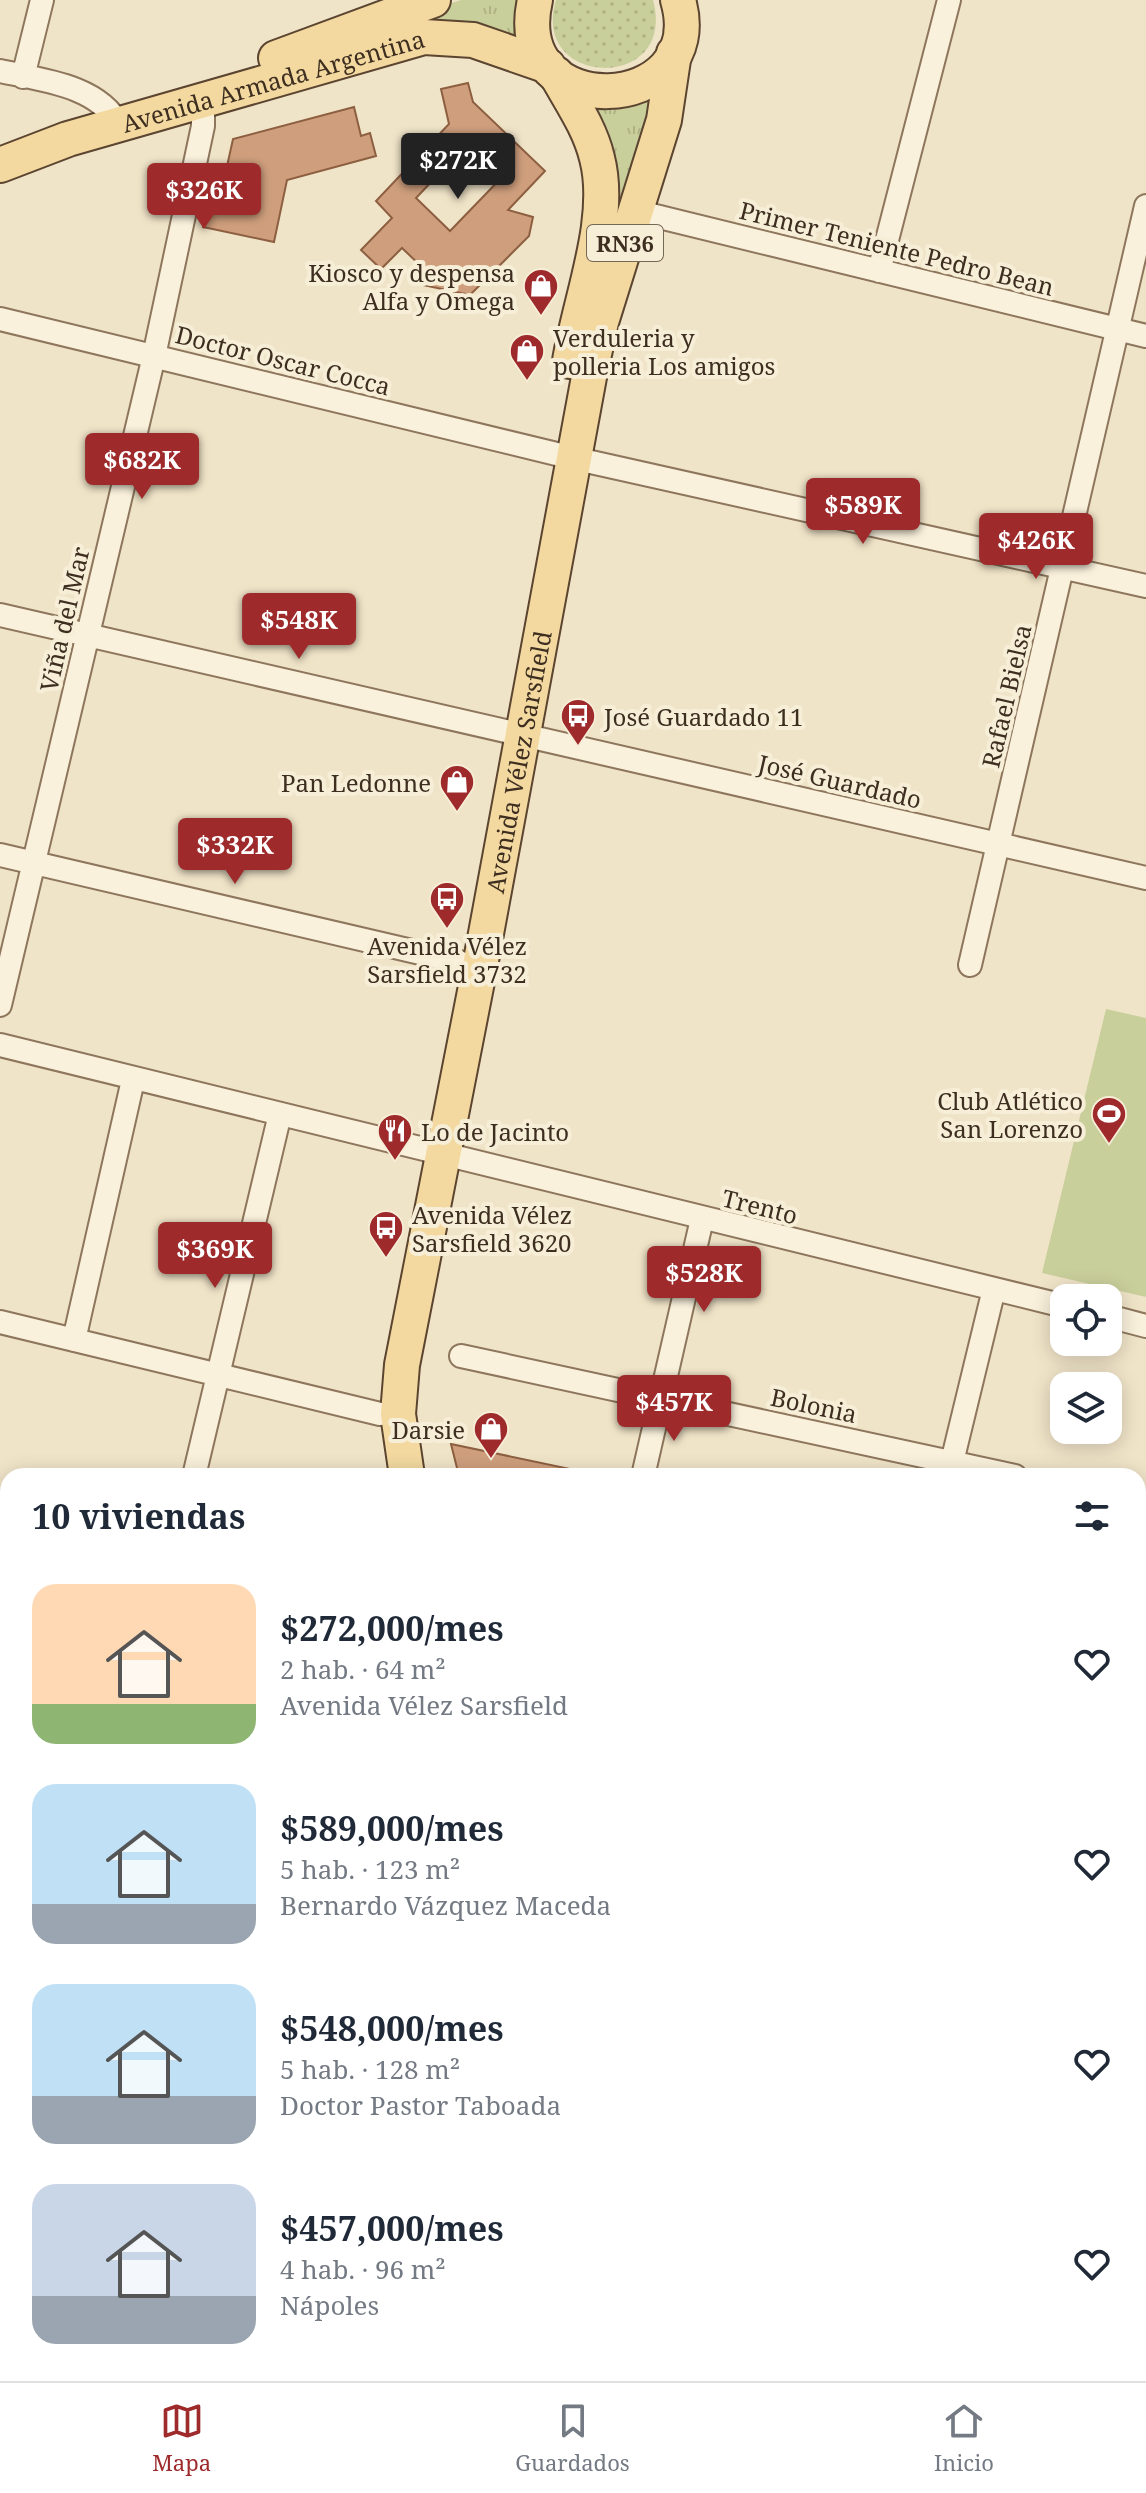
<!DOCTYPE html>
<html lang="es">
<meta charset="utf-8">
<style>
:root{--surface:#fff;--page:#f6f6f7;--text:#1f2937;--muted:#747a83;--line:#e0e1e3;--accent:#9e2a2b}
body{margin:0;font-family:"Noto Serif",serif;background:var(--page);color:var(--text);height:100vh;display:flex;flex-direction:column;font-size:30px;white-space:nowrap}
*{box-sizing:border-box;margin:0}
p{font-size:26px;color:var(--muted)}
.icon{flex:none;width:44px;height:44px;fill:none;stroke:currentColor;stroke-width:2;stroke-linecap:round;stroke-linejoin:round}
.map{position:relative;flex:1;overflow:hidden}
.panel{position:absolute;left:0px;top:1468px;width:1146px;height:914px;display:flex;flex-direction:column;background:var(--surface);border-radius:24px 24px 0 0;box-shadow:0 4px 20px #0003}
.panel>*{flex:none}
.controls{position:absolute;left:1050px;top:1284px;display:grid;gap:16px}
.controls a{display:grid;place-items:center;width:72px;height:72px;border-radius:16px;background:var(--surface);box-shadow:0 4px 20px #0003;font-size:40px}
.price{position:absolute;translate:-50% -68px;padding:0 18px;border-radius:8px;background:var(--accent);color:#fff;font-size:26px;line-height:52px;filter:drop-shadow(0 2px 4px #0008)}
.price::after{content:'';position:absolute;left:50%;top:48px;width:24px;height:18px;margin-left:-12px;background:inherit;clip-path:polygon(0 0,100% 0,50% 100%)}
.price.on{background:#222;color:#fff}
ul{padding:0;list-style:none}
li{display:flex;align-items:center;gap:24px;height:200px;padding:0 32px}
li span{display:grid;place-items:center;flex:none;width:224px;height:160px;border-radius:24px;color:#555}
li>.icon{margin-inline-start:auto}
span .icon{width:96px;height:96px;fill:#fffc;stroke-width:1}
li b{font-size:34px}
h2{display:flex;justify-content:space-between;align-items:center;height:96px;padding:0 32px;font-size:34px}
.tab-bar{display:flex;justify-content:space-around;align-items:center;height:112px;border-top:2px solid var(--line);background:var(--surface);font-size:22px;color:var(--muted)}
.tab-bar a{display:grid;justify-items:center;gap:4px}
.tab-bar .on{color:var(--accent)}
.map>svg:first-child{display:block}
.grass{fill:url(#grass-dots)}
.park{fill:url(#park-tufts)}
.pitch{fill:#c9cf9b}
.building{fill:#cf9f7d;stroke:#8d5f41;stroke-width:2;fill-rule:evenodd}
.lines{fill:none;stroke-linecap:round;stroke-linejoin:round}
.minor-casing{stroke:#8d765c;stroke-width:26}
.primary-casing{stroke:#5b4430;stroke-width:38}
.minor{stroke:#faf1dc;stroke-width:22}
.primary{stroke:#f3d9a0;stroke-width:34}
.labels{text-anchor:middle;dominant-baseline:central;stroke-width:8;stroke-linejoin:round;paint-order:stroke}
.shield{fill:#f7eed8;stroke:#756857;stroke-width:2}
.shield-label{font-size:22px;font-weight:bold;fill:#3d2e20}
.street-label{font-size:24px;fill:#3d2e20;stroke:#f7eed8}
.poi-label{font-size:24px;fill:#3d2e20;stroke:#f7eed8;text-anchor:end}
</style>
<div class="map">
<svg width="1146" height="2381" viewBox="0 0 1146 2381">
<defs>
<pattern id="grass-dots" width="8" height="8" patternUnits="userSpaceOnUse" patternTransform="scale(2)"><rect width="8" height="8" fill="#c9cf9b"/><path d="M2 2h.1M6 6h.1" fill="none" stroke="#aeb285" stroke-width="1.8" stroke-linecap="round"/></pattern>
<pattern id="park-tufts" width="24" height="20" patternUnits="userSpaceOnUse" patternTransform="scale(2)"><rect width="24" height="20" fill="#c9cf9b"/><path d="M3 7l-1-3M5 7V3M7 7l1-3M15 17l-1-3M17 17v-4M19 17l1-3" fill="none" stroke="#aeb285"/></pattern>
</defs>
<rect width="100%" height="100%" fill="#f0e4c8"/>
<path class="grass" d="M556,0H653C678,93 529,88 556,0Z"/>
<path class="park" d="M461,0H524L529,48L428,28L416,14Z
M658,93L596,299L593,108L616,107Z"/>
<path class="pitch" d="M1106,1009L1146,1018V1297L1042,1273Z"/>
<path class="building" d="M468,83L473,102L545,171L508,210L533,217L529,236L470,295L413,283L425,270L402,248L381,269L361,250L392,218L376,201L449,124L441,89ZM472,139L507,172L450,231L416,198Z
M354,107L361,136L370,133L376,156L287,180L274,242L203,227L212,187L222,189L233,139Z
M451,1444L570,1469V1476H459Z"/>
<g class="lines">
<defs>
<path id="minor" d="M0,71C41,80 98,85 119,125
M23,77L42,0
M635,211L1146,336
M879,271L949,0
M0,319L573,458L1146,586
M0,615L1146,878
M0,855L459,962
M970,965L1146,206
M0,1005L154,356L203,126V103
M0,1045L1064,1306
M1108,1316L1146,1326
M0,1322L380,1414
M74,1340L133,1080
M461,1356L1015,1476
M952,1462L994,1289
M194,1476L280,1114
M643,1476L702,1219
M1138,1504L1146,1506
M0,1508L8,1510
M1138,1701L1146,1668
M1138,1770L1146,1772
M0,1883L8,1885
M1138,1965L1146,1967
M1138,2137L1146,2139
M1138,2276L1146,2278
M1138,2347L1146,2349"/>
<g id="primary">
<path d="M535,0C506,126 712,117 678,0"/>
<path d="M276,58L433,0"/>
<path d="M556,74C571,101 590,128 597,158C613,219 580,299 570,361"/>
<path id="s1" d="M0,165L68,139L424,37L473,40L548,66"/>
<path id="s2" d="M407,1476L398,1414L402,1365L480,966L589,377L601,322L664,120L674,53"/>
<path d="M459,2381L461,2374"/>
</g>
</defs>
<use href="#minor" class="minor-casing"/>
<use href="#primary" class="primary-casing"/>
<use href="#minor" class="minor"/>
<use href="#primary" class="primary"/>
</g>
<defs>
<symbol id="shop-pin" viewBox="-11 -11 22 30"><path d="M0 17L-7.5 6A9.5 9.5 0 1 1 7.5 6Z" fill="#9e2a2b" stroke="#f7eed8"/><path d="M-5-2.5h2.3a2.7 3.5 0 0 1 5.4 0H5L5.5 6h-11ZM-1.5-2.5h3a1.5 2.3 0 0 0-3 0Z" fill="#fff"/></symbol>
<symbol id="bus-pin" viewBox="-11 -11 22 30"><path d="M0 17L-7.5 6A9.5 9.5 0 1 1 7.5 6Z" fill="#9e2a2b" stroke="#f7eed8"/><path d="M-5-6H5V4H4V6H2V4H-2V6H-4V4H-5ZM-3.5-4V0h7V-4ZM-3.5 1.2v1.5H-2V1.2ZM2 1.2v1.5H3.5V1.2Z" fill="#fff"/></symbol>
<symbol id="stadium-pin" viewBox="-11 -11 22 30"><path d="M0 17L-7.5 6A9.5 9.5 0 1 1 7.5 6Z" fill="#9e2a2b" stroke="#f7eed8"/><path d="M0-5a6.5 5 0 1 0 0 10a6.5 5 0 1 0 0-10ZM-3.5-1.8h7v3.6h-7Z" fill="#fff"/></symbol>
<symbol id="restaurant-pin" viewBox="-11 -11 22 30"><path d="M0 17L-7.5 6A9.5 9.5 0 1 1 7.5 6Z" fill="#9e2a2b" stroke="#f7eed8"/><path d="M-5-6h1v4h1v-4h1v4h1v-4h1v5L-1.5 .5V6h-2V.5L-5-1ZM5-6V6H3V1.5H1.5Q1.5-4 5-6Z" fill="#fff"/></symbol>
</defs>
<g fill-rule="evenodd">
<use href="#shop-pin" x="521" y="266" width="40" height="54"/>
<use href="#shop-pin" x="507" y="331" width="40" height="54"/>
<use href="#bus-pin" x="558" y="696" width="40" height="54"/>
<use href="#shop-pin" x="437" y="762" width="40" height="54"/>
<use href="#bus-pin" x="427" y="879" width="40" height="54"/>
<use href="#stadium-pin" x="1089" y="1094" width="40" height="54"/>
<use href="#restaurant-pin" x="375" y="1111" width="40" height="54"/>
<use href="#bus-pin" x="366" y="1208" width="40" height="54"/>
<use href="#shop-pin" x="471" y="1409" width="40" height="54"/>
</g>
<g class="labels">
<rect class="shield" x="587" y="225" width="76" height="36" rx="6"/>
<g class="shield-label">
<text x="625" y="243">RN36</text>
</g>
<g class="street-label">
<text stroke="none"><textPath href="#s1" startOffset="286">Avenida Armada Argentina</textPath></text>
<text transform="translate(897 248) rotate(14)">Primer Teniente Pedro Bean</text>
<text transform="translate(283 360) rotate(14)">Doctor Oscar Cocca</text>
<text transform="translate(64 619) rotate(-77)">Viña del Mar</text>
<text transform="translate(1006 696) rotate(-77)">Rafael Bielsa</text>
<text stroke="none"><textPath href="#s2" startOffset="726">Avenida Vélez Sarsfield</textPath></text>
<text transform="translate(840 781) rotate(13)">José Guardado</text>
<text transform="translate(760 1206) rotate(14)">Trento</text>
<text transform="translate(814 1405) rotate(12)">Bolonia</text>
</g>
<g class="poi-label">
<text x="515" y="272">Kiosco y despensa<tspan x="515" dy="28">Alfa y Omega</tspan></text>
<text x="553" y="337" text-anchor="start">Verduleria y<tspan x="553" dy="28">polleria Los amigos</tspan></text>
<text x="604" y="716" text-anchor="start">José Guardado 11</text>
<text x="431" y="782">Pan Ledonne</text>
<text x="447" y="945" text-anchor="middle">Avenida Vélez<tspan x="447" dy="28">Sarsfield 3732</tspan></text>
<text x="1083" y="1100">Club Atlético<tspan x="1083" dy="28">San Lorenzo</tspan></text>
<text x="421" y="1131" text-anchor="start">Lo de Jacinto</text>
<text x="412" y="1214" text-anchor="start">Avenida Vélez<tspan x="412" dy="28">Sarsfield 3620</tspan></text>
<text x="465" y="1429">Darsie</text>
</g>
</g>
</svg>
<div class="controls">
<a><svg class="icon" aria-label="locate" viewBox="0 0 24 24"><circle cx="12" cy="12" r="6"/><path d="M12 2v4M12 18v4M2 12h4M18 12h4"/></svg></a>
<a><svg class="icon" aria-label="layers" viewBox="0 0 24 24"><path d="M12 4l9 5-9 5-9-5zM3 14l9 5 9-5"/></svg></a>
</div>
<b class="price on" style="left:458px;top:201px">$272K</b>
<b class="price" style="left:204px;top:231px">$326K</b>
<b class="price" style="left:142px;top:501px">$682K</b>
<b class="price" style="left:863px;top:546px">$589K</b>
<b class="price" style="left:1036px;top:581px">$426K</b>
<b class="price" style="left:299px;top:661px">$548K</b>
<b class="price" style="left:235px;top:886px">$332K</b>
<b class="price" style="left:215px;top:1290px">$369K</b>
<b class="price" style="left:704px;top:1314px">$528K</b>
<b class="price" style="left:674px;top:1443px">$457K</b>
<section class="panel">
<h2>10 viviendas<svg class="icon" aria-label="filters" viewBox="0 0 24 24"><path d="M4 7h16M4 17h16"/><circle cx="9" cy="7" r="2"/><circle cx="15" cy="17" r="2"/></svg></h2>
<ul>
<li><span style="background:linear-gradient(#ffd9b3 75%,#8fb573 0)"><svg class="icon" aria-label="home" viewBox="0 0 24 24"><path d="M3 11l9-7 9 7M6 9v11h12V9"/></svg></span><div><b>$272,000/mes</b><p>2 hab. · 64 m²</p><p>Avenida Vélez Sarsfield</p></div><svg class="icon" aria-label="heart" viewBox="0 0 24 24"><path d="M12 20l-8-8c-3-5 5-10 8-4 3-6 11-1 8 4z"/></svg></li>
<li><span style="background:linear-gradient(#bfe0f5 75%,#9aa5b1 0)"><svg class="icon" aria-label="home" viewBox="0 0 24 24"><path d="M3 11l9-7 9 7M6 9v11h12V9"/></svg></span><div><b>$589,000/mes</b><p>5 hab. · 123 m²</p><p>Bernardo Vázquez Maceda</p></div><svg class="icon" aria-label="heart" viewBox="0 0 24 24"><path d="M12 20l-8-8c-3-5 5-10 8-4 3-6 11-1 8 4z"/></svg></li>
<li><span style="background:linear-gradient(#bfe0f5 70%,#9aa5b1 0)"><svg class="icon" aria-label="home" viewBox="0 0 24 24"><path d="M3 11l9-7 9 7M6 9v11h12V9"/></svg></span><div><b>$548,000/mes</b><p>5 hab. · 128 m²</p><p>Doctor Pastor Taboada</p></div><svg class="icon" aria-label="heart" viewBox="0 0 24 24"><path d="M12 20l-8-8c-3-5 5-10 8-4 3-6 11-1 8 4z"/></svg></li>
<li><span style="background:linear-gradient(#c9d6e8 70%,#9aa5b1 0)"><svg class="icon" aria-label="home" viewBox="0 0 24 24"><path d="M3 11l9-7 9 7M6 9v11h12V9"/></svg></span><div><b>$457,000/mes</b><p>4 hab. · 96 m²</p><p>Nápoles</p></div><svg class="icon" aria-label="heart" viewBox="0 0 24 24"><path d="M12 20l-8-8c-3-5 5-10 8-4 3-6 11-1 8 4z"/></svg></li>
</ul>
</section>
</div>
<nav class="tab-bar">
<a class="on"><svg class="icon" aria-label="map" viewBox="0 0 24 24"><path d="M3 6l6-2 6 2 6-2v14l-6 2-6-2-6 2zM9 4v14M15 6v14"/></svg>Mapa</a>
<a><svg class="icon" aria-label="saved" viewBox="0 0 24 24"><path d="M7 4h10v16l-5-4-5 4z"/></svg>Guardados</a>
<a><svg class="icon" aria-label="home" viewBox="0 0 24 24"><path d="M3 11l9-7 9 7M6 9v11h12V9"/></svg>Inicio</a>
</nav>
